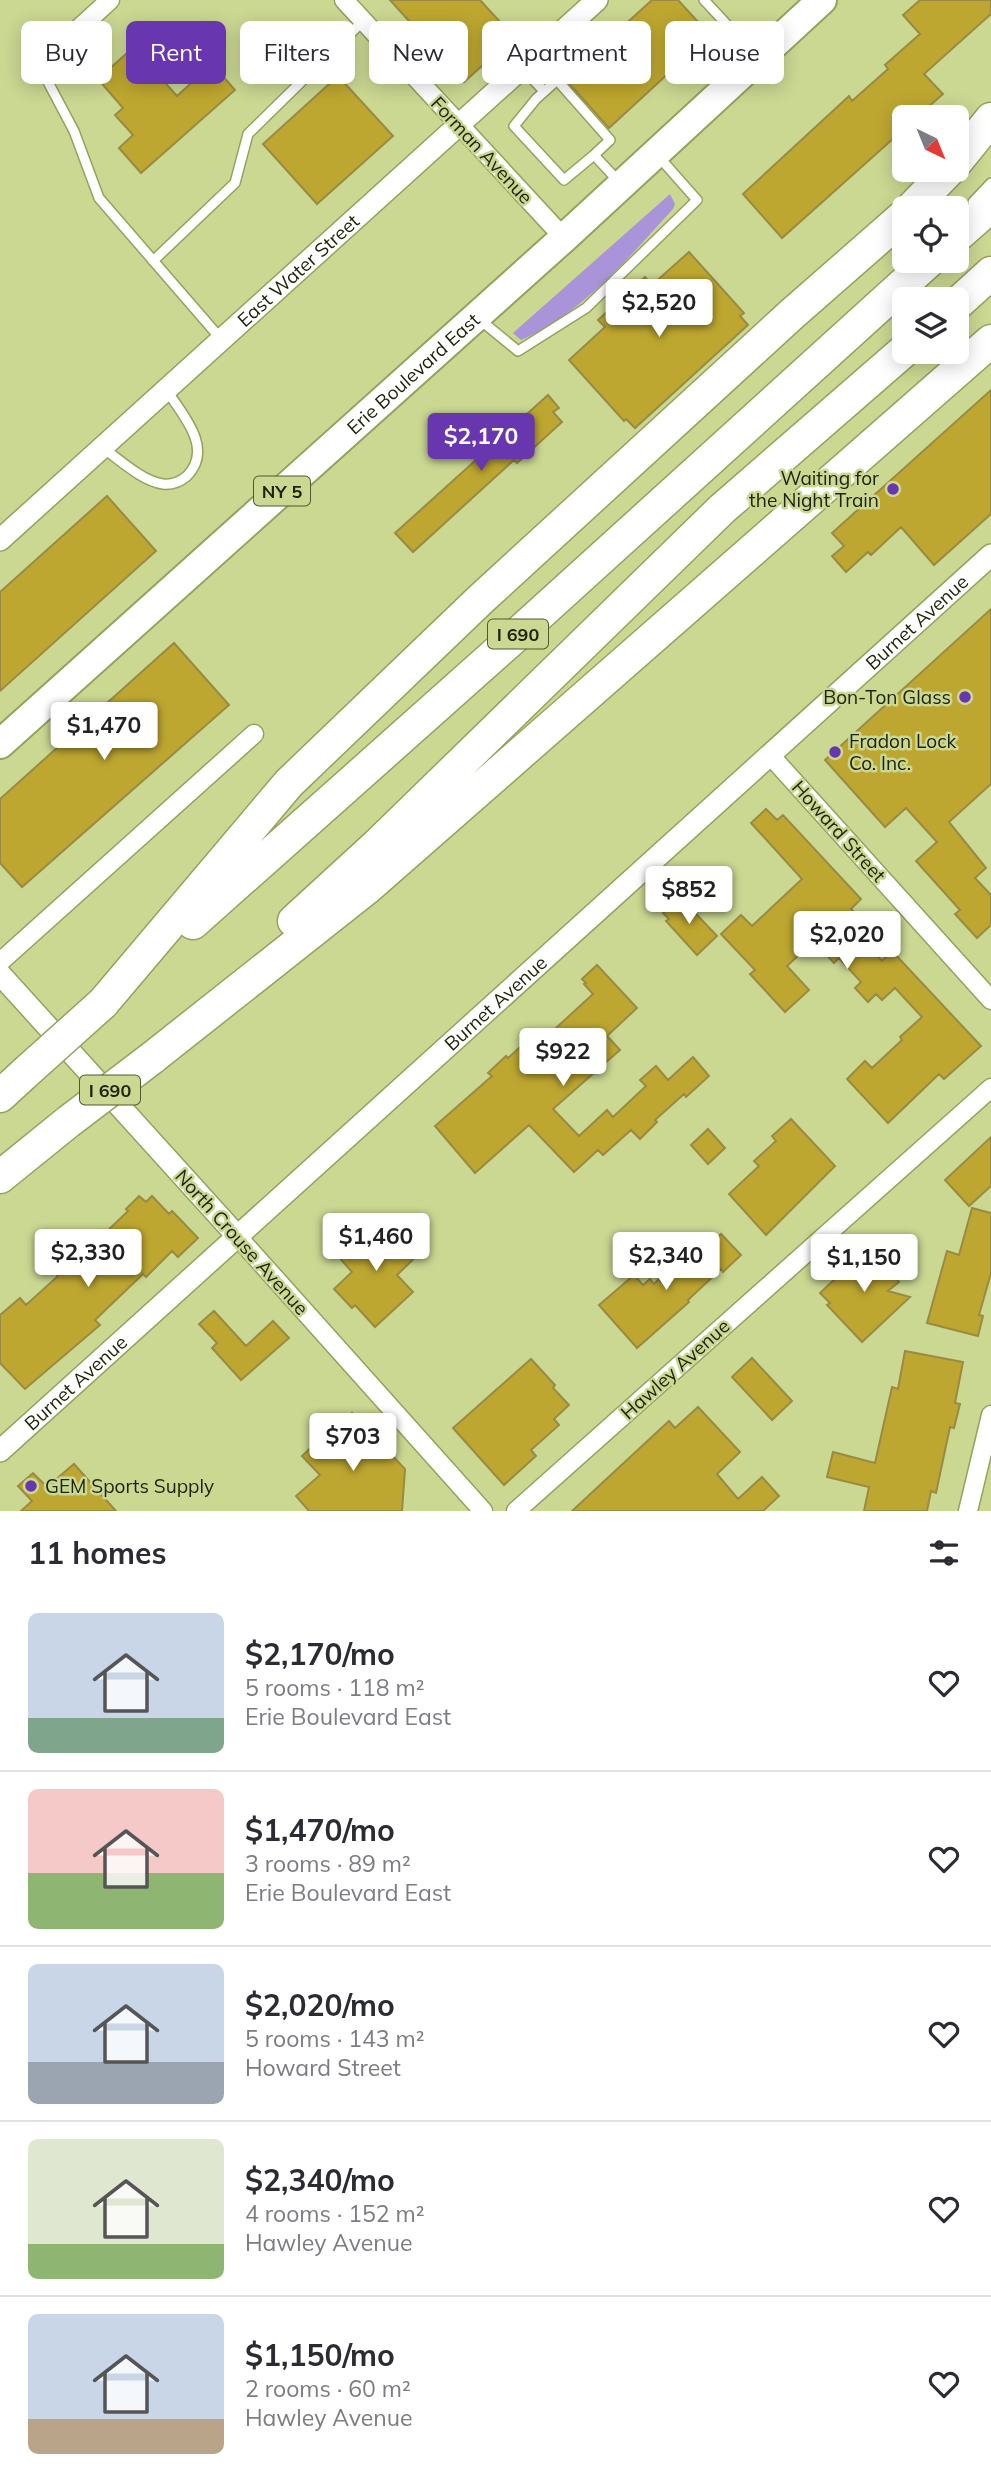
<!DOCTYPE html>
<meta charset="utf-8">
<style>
:root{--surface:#fff;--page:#f7f7f7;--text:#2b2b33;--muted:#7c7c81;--line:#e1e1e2;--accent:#6837af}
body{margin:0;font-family:Mulish,sans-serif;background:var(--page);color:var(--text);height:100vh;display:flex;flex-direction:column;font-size:26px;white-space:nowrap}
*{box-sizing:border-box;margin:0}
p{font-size:23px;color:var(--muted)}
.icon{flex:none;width:38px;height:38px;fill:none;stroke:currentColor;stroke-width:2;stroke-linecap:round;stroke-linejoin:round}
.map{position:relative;height:1511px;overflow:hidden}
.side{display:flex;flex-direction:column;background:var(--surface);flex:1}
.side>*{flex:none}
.top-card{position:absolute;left:21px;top:21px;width:950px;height:63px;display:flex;gap:14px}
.needle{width:46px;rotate:137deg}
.tools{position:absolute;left:892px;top:105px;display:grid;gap:14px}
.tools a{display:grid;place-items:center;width:77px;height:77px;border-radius:10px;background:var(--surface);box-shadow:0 4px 18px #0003;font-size:35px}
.price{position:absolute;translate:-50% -60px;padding:0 16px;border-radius:7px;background:#fff;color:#222;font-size:23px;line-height:46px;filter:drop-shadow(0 2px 4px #0008)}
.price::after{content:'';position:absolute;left:50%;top:42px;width:21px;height:16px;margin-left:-10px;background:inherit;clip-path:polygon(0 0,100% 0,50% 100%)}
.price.active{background:var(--accent);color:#fff}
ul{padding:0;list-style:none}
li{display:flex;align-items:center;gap:21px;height:175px;padding:0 28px}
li+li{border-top:2px solid var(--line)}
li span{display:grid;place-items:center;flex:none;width:196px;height:140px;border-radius:10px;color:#555}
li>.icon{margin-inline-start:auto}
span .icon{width:84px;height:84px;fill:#fffc;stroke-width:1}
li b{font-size:30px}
h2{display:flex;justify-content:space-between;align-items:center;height:84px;padding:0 28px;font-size:30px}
.tag{padding:0 24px;border-radius:10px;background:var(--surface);box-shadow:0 4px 18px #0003;font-size:24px;line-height:63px}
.tag.active{background:var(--accent);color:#fff}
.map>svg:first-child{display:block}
.green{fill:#a994da}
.building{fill:#bea730;stroke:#998a44;stroke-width:2}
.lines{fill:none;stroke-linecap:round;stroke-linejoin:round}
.service-casing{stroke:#95a25e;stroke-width:12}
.minor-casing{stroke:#95a25e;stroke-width:21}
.tertiary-casing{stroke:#95a25e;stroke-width:24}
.primary-casing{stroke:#95a25e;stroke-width:32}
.motorway-casing{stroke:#95a25e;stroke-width:35}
.service{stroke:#fff;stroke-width:9}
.minor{stroke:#fff;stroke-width:18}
.tertiary{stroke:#fff;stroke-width:21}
.primary{stroke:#fff;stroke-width:28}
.motorway{stroke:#fff;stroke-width:32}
.motorway-bridge-casing{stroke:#95a25e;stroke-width:35;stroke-linecap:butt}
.motorway-bridge{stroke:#fff;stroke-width:32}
.poi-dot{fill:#6837af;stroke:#cad892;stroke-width:2.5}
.labels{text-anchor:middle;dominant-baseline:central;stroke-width:5;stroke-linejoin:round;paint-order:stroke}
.shield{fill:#cad892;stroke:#515930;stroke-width:2}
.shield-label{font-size:18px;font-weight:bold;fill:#1d2206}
.street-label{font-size:19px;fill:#1d2206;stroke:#cad892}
.poi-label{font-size:19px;fill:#1d2206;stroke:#cad892;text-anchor:end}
</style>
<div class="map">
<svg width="991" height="1511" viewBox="0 0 991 1511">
<rect width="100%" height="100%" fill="#cad892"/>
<path class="green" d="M670,194L675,204L673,209C629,257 582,314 521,340L513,333Z"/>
<path class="building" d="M390,0H480L514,37L464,82Z
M652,0H678L710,35L609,128L565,79Z
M920,0H991V14L924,74L943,94L917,117H905V128L782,238L743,194L849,96L852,101L888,69L885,65L920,34L903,15Z
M126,54L151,83L159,76L177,96L212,64L235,90L141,173L119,148L133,135L115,115L123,108L98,79Z
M338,76L393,136L317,204L263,144Z
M689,252L744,313L740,316L748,325L635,428L626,419L624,421L569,360L605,327L598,320L621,299L645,277L652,285Z
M991,390V514L934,565L901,527L871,555L868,552L846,572L832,556L844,546L832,533Z
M548,395L559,408L553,412L562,422L517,463L514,460L413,552L395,533Z
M107,496L156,551L0,691V592Z
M991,609V784L949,822L986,868L975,878L991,895V925L977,938L955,914L960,910L916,861L937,842L906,808L885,827L825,760Z
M174,643L229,705L22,887L0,863V799Z
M766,809L777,820L783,815L861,899L851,909L869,928L860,936L882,961L892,951L981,1046L944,1079L939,1074L888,1123L847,1079L865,1061L872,1068L902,1040L900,1037L922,1017L895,988L882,1000L876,994L868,1002L855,988L861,982L839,958L834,963L814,941L787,966L809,990L785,1012L750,974L755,970L721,934L741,915L752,926L802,879L751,823Z
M680,897L717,936L697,955L666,921L669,919L663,913Z
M597,965L637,1008L607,1036L620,1050L553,1109L579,1136L607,1110L613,1117L646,1086L640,1080L656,1066L668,1080L693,1057L709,1076L686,1097L684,1094L655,1120L657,1122L640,1139L631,1130L603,1155L598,1150L574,1172L529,1125L475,1173L435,1126L492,1076L488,1073L506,1056L508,1058L538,1031L544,1039L593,994L584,984L586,983L582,979Z
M791,1119L835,1166L766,1235L729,1194L759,1166L754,1161L776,1141L772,1136Z
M708,1129L725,1148L708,1164L691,1145Z
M991,1137V1186L969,1206L945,1180Z
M139,1196L146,1202L152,1196L169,1214L172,1211L198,1238L178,1257L172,1251L146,1277L143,1274L95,1320L100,1325L25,1389L0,1363V1315L20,1298L26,1305L58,1276L55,1273L89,1242L92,1245L97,1241L128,1211L126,1209Z
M972,1208L991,1213V1273L979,1315L983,1316L978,1336L927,1323L947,1251L959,1255Z
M338,1219L370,1255L375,1251L378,1254L406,1226L426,1247L397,1275L413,1292L375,1327L355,1305L352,1308L334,1289L352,1272L336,1254Z
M721,1234L741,1255L723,1272L721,1269L688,1300L689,1302L637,1348L599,1305L634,1275L643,1285L650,1279L654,1284L659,1279L660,1281L688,1255L693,1260Z
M866,1246L899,1282L888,1291L910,1297L862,1342L827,1305L830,1303L820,1293L838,1276L836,1273Z
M214,1311L246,1346L273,1321L289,1338L241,1380L212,1348L217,1343L199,1324Z
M905,1351L963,1362L955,1403L960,1404L954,1428L950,1427L936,1493L931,1491L927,1511H864L869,1487L827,1477L833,1452L875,1463L892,1387L898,1389Z
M752,1358L792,1401L772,1420L732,1377Z
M531,1359L555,1385L553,1388L569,1405L554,1419L559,1425L531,1450L536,1456L504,1485L453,1428Z
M698,1407L740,1452L717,1474L738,1499L762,1477L779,1496L763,1511H572L669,1421L675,1428Z
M352,1413L405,1469L402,1511H309L296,1496L320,1475L302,1456L333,1427L335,1429Z
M74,1464L116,1511H21L32,1501L18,1486L33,1473L47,1487Z"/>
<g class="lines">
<defs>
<path id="service" d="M704,0L757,57
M39,65L74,131L99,198L221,339
M522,68L544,91
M594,155L610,140L557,80L536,99L514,126L564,180L594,155L620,183
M973,202L991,183
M153,261L235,183L248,134L363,21
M479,319L518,351L586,308L697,200L659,157
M103,448C120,460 142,481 163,484C173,485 180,482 187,476C214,449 183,415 167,391"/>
<path id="minor" d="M344,0L564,238
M39,65L110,0
M770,755L991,1000
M0,962L254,734
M238,1237L483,1511
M516,1511L991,1088
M968,1511L991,1415"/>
<g id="tertiary">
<path id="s1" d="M0,540L597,0"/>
<path d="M0,974L238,1237"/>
<path id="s2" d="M0,1451L991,555"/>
</g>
<g id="primary">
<path id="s3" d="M0,744L564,238L822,0"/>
</g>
<path id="motorway" d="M957,161L991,119
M912,208L949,170
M957,236L991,206
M957,304L991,273
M294,921L377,845L722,509L905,350
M193,923L511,640L929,261
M103,1003L289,783L481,599L792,314L905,215
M152,1058L367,888L991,341
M0,1096L25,1073
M0,1177L68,1122"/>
</defs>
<use href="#service" class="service-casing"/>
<use href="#minor" class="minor-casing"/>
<use href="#tertiary" class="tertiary-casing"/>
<use href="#primary" class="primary-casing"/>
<use href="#motorway" class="motorway-casing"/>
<use href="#service" class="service"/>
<use href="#minor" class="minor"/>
<use href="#tertiary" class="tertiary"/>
<use href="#primary" class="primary"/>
<use href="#motorway" class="motorway"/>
<defs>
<path id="motorway-bridge" d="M25,1073L103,1003
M68,1122L152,1058"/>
</defs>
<use href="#motorway-bridge" class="motorway-bridge-casing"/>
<use href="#motorway-bridge" class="motorway-bridge"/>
</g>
<g class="poi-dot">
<circle cx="893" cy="489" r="7"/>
<circle cx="965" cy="697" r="7"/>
<circle cx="835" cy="752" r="7"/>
<circle cx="31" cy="1486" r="7"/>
</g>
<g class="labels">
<g class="shield">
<rect x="254" y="476.5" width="56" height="29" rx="5"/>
<rect x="488" y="619.5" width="60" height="29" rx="5"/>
<rect x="80" y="1075.5" width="60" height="29" rx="5"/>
</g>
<g class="shield-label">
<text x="282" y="491">NY 5</text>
<text x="518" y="634">I 690</text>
<text x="110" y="1090">I 690</text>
</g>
<g class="street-label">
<text transform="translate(482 150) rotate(47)">Forman Avenue</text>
<text stroke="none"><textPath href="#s1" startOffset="402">East Water Street</textPath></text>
<text stroke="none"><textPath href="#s3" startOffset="555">Erie Boulevard East</textPath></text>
<text stroke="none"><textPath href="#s2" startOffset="1236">Burnet Avenue</textPath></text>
<text transform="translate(839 831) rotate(48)">Howard Street</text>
<text stroke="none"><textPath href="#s2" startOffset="668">Burnet Avenue</textPath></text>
<text transform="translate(242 1242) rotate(48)">North Crouse Avenue</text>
<text transform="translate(675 1369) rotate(-42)">Hawley Avenue</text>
<text stroke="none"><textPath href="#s2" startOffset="102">Burnet Avenue</textPath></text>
</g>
<g class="poi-label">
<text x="879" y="478">Waiting for<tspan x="879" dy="22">the Night Train</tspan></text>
<text x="951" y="697">Bon-Ton Glass</text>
<text x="849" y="741" text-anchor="start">Fradon Lock<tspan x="849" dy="22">Co. Inc.</tspan></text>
<text x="45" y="1486" text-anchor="start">GEM Sports Supply</text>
</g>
</g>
</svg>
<div class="tools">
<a><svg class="needle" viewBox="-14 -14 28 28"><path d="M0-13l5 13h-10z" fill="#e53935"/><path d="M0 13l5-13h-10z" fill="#7c7c81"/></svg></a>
<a><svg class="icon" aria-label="locate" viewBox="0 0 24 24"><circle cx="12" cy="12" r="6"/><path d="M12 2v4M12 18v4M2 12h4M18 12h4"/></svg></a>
<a><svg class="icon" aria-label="layers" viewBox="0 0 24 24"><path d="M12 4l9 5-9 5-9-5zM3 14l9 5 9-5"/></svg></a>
</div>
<b class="price" style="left:659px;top:339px">$2,520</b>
<b class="price active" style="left:481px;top:473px">$2,170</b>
<b class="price" style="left:104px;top:762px">$1,470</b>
<b class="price" style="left:689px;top:926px">$852</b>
<b class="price" style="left:847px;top:971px">$2,020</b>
<b class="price" style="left:563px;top:1088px">$922</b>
<b class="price" style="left:376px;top:1273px">$1,460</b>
<b class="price" style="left:88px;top:1289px">$2,330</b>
<b class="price" style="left:666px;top:1292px">$2,340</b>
<b class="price" style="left:864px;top:1294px">$1,150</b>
<b class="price" style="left:353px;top:1473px">$703</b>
<div class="top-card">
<a class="tag">Buy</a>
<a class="tag active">Rent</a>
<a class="tag">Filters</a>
<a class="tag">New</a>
<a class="tag">Apartment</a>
<a class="tag">House</a>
</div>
</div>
<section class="side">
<h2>11 homes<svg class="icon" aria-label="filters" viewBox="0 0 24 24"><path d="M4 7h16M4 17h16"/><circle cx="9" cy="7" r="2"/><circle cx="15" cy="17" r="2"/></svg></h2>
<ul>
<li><span style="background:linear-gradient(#c9d6e8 75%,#7fa58c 0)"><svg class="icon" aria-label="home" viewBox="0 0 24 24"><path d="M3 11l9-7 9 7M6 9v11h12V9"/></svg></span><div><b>$2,170/mo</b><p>5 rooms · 118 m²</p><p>Erie Boulevard East</p></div><svg class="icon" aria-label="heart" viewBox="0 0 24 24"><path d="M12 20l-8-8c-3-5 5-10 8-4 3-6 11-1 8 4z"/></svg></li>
<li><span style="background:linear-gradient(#f6c9c9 60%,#8fb573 0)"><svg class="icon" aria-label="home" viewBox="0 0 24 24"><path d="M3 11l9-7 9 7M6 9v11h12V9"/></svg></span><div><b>$1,470/mo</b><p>3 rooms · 89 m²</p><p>Erie Boulevard East</p></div><svg class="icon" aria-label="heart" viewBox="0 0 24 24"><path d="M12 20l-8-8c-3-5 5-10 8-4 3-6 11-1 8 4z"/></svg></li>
<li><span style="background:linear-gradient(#c9d6e8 70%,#9aa5b1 0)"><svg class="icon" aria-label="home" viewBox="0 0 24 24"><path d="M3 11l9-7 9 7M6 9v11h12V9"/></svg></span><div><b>$2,020/mo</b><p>5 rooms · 143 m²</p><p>Howard Street</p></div><svg class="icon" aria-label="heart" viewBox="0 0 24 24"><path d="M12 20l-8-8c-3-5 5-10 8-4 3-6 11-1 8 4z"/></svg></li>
<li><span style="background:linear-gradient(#dfe7d0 75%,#8fb573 0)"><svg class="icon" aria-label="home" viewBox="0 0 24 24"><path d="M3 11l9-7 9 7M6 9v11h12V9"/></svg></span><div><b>$2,340/mo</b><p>4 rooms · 152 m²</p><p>Hawley Avenue</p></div><svg class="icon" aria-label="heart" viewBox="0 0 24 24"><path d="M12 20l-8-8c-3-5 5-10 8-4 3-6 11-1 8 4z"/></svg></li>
<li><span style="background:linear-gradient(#c9d6e8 75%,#b9a48a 0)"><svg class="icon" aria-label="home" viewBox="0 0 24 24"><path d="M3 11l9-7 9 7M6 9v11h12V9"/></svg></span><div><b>$1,150/mo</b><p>2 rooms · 60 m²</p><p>Hawley Avenue</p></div><svg class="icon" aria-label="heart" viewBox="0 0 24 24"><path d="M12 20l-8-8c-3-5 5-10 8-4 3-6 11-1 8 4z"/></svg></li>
</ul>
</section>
